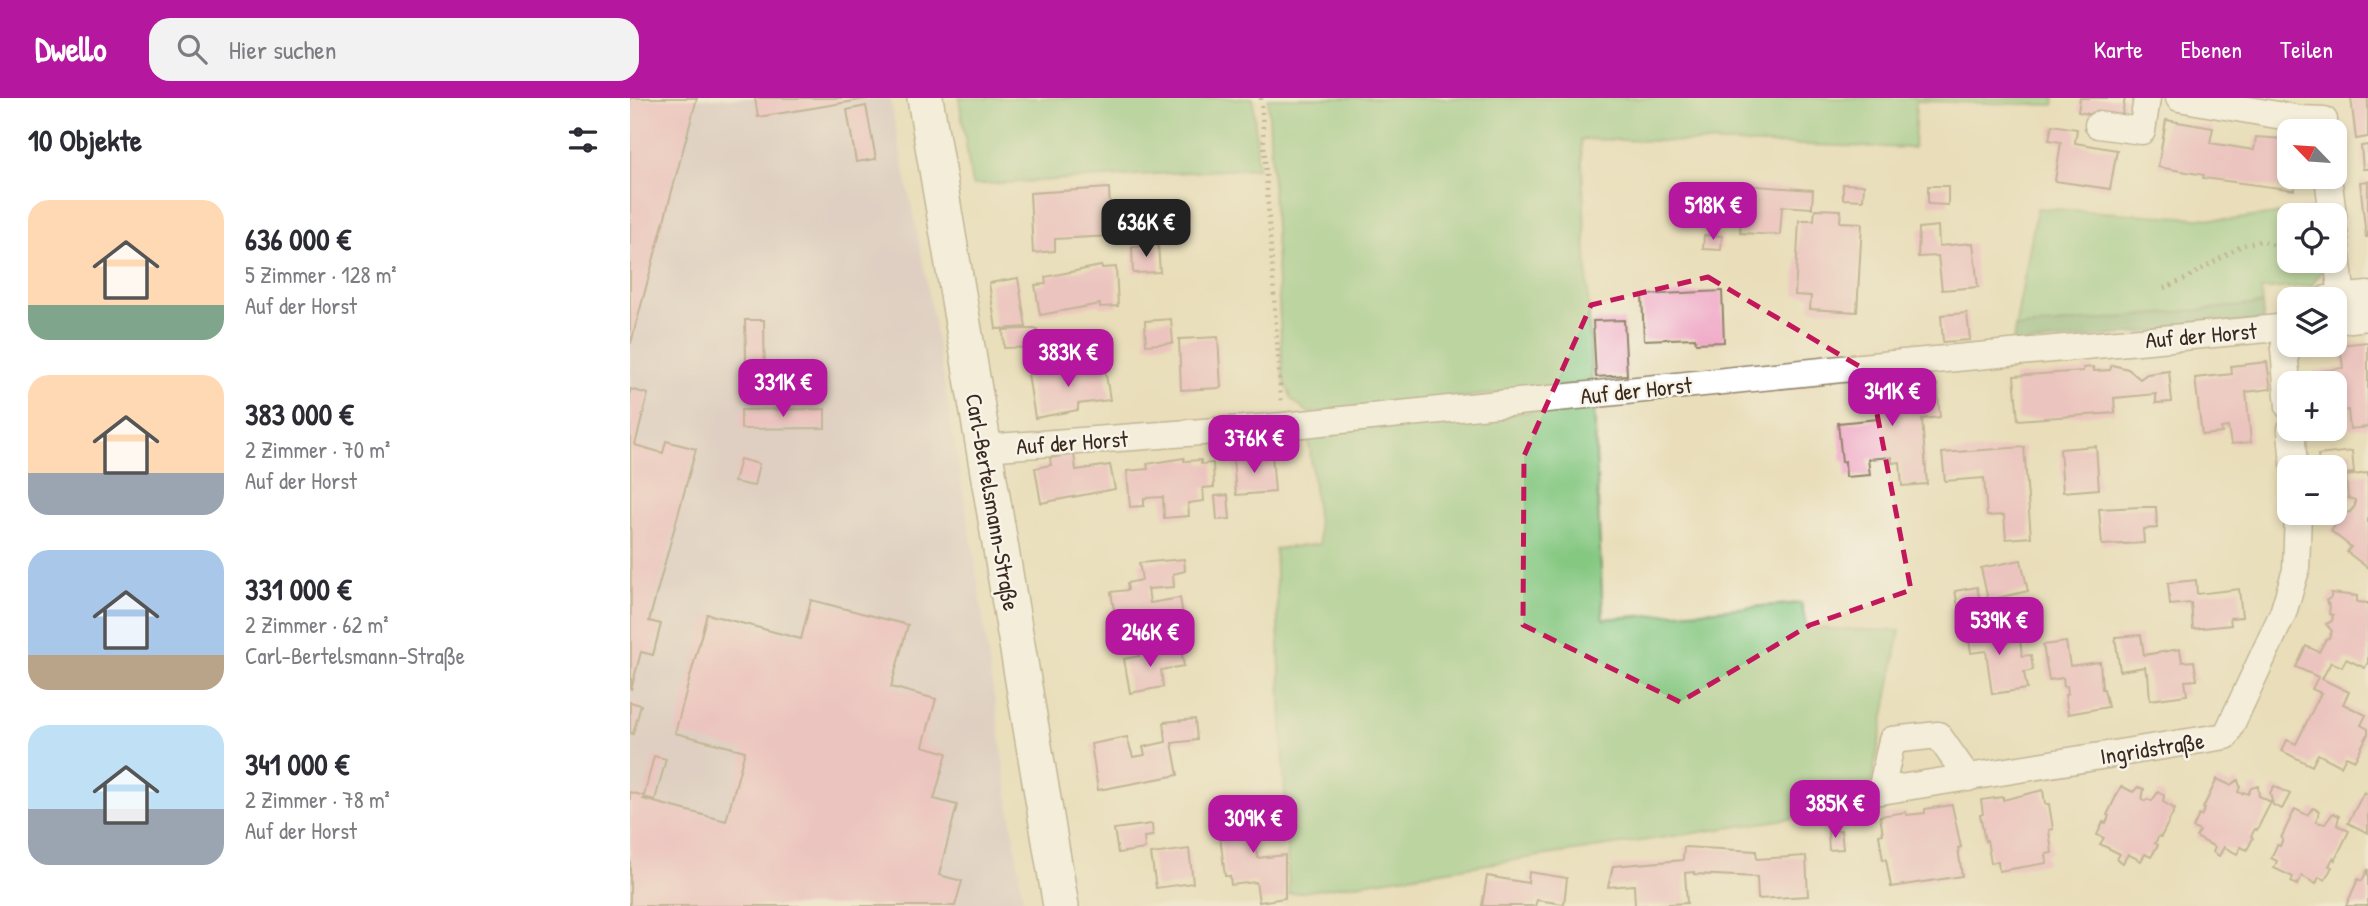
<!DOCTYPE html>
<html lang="de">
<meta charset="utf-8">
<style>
:root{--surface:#fff;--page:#f2f2f3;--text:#2b2b33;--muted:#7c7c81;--accent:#b5179e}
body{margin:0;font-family:"Patrick Hand",sans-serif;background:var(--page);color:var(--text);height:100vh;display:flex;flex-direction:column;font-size:26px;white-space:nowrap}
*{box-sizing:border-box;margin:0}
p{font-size:23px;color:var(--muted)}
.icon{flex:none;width:38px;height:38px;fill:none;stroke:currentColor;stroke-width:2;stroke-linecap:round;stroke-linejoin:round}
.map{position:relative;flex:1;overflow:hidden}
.side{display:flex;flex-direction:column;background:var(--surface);width:630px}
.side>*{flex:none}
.needle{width:46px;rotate:295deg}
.controls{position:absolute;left:1647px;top:21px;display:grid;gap:14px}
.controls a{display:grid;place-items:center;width:70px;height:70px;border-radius:14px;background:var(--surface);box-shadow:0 4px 10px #0003;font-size:35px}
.price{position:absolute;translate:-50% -60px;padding:0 16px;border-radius:14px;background:var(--accent);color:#fff;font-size:23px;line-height:46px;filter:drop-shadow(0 2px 4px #0008)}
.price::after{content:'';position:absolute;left:50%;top:42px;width:21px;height:16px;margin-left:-10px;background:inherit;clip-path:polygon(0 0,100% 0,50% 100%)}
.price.on{background:#222;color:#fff}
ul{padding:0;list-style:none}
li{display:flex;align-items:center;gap:21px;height:175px;padding:0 28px}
li span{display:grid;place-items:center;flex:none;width:196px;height:140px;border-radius:21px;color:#555}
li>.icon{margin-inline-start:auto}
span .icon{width:84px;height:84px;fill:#fffc;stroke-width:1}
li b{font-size:30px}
h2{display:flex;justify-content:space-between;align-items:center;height:84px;padding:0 28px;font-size:30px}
header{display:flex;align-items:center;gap:42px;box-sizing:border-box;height:98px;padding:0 35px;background:var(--accent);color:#fff}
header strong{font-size:33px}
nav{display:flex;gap:38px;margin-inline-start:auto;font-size:24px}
.search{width:490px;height:63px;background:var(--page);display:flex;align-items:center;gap:18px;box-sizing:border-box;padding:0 24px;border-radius:21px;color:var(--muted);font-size:26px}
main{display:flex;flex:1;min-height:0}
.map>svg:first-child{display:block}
.industrial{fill:#d1bdcc}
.green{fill:#85c882;stroke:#607950;stroke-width:2}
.forest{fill:#6cac70;stroke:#546b47;stroke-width:2}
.building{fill:#f0a5c6}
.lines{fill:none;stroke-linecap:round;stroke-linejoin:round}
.minor-casing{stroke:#92846c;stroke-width:29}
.major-casing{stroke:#92846c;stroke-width:38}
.path{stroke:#92846c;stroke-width:4.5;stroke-dasharray:2 5;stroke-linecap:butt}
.minor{stroke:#fff;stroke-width:26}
.major{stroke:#fff;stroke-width:35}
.marked{fill:none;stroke:#c2185b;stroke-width:5;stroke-dasharray:14 9;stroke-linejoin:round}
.labels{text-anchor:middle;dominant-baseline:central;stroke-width:5;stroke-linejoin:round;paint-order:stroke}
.street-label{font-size:23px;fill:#3b2a1e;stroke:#f7f3e8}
</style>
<header>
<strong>Dwello</strong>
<div class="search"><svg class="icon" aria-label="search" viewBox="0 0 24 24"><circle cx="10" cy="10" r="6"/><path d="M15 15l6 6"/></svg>Hier suchen</div>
<nav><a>Karte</a><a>Ebenen</a><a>Teilen</a></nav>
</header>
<main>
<section class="side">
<h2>10 Objekte<svg class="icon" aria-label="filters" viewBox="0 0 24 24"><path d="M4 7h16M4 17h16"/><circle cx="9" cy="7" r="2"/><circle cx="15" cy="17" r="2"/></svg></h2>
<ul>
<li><span style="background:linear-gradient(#ffd9b3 75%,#7fa58c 0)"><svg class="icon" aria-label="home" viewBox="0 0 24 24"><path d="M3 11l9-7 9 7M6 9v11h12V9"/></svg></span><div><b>636 000 €</b><p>5 Zimmer · 128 m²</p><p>Auf der Horst</p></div></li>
<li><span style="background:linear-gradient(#ffd9b3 70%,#9aa5b1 0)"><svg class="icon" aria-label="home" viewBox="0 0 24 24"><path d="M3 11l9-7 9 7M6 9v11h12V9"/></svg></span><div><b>383 000 €</b><p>2 Zimmer · 70 m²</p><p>Auf der Horst</p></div></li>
<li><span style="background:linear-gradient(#a9c7e8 75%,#b9a48a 0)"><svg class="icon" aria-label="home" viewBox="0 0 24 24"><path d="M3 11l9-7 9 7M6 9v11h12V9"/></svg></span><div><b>331 000 €</b><p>2 Zimmer · 62 m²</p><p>Carl-Bertelsmann-Straße</p></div></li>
<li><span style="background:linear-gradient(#bfe0f5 60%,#9aa5b1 0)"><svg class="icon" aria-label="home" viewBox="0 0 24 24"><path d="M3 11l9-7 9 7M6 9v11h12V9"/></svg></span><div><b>341 000 €</b><p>2 Zimmer · 78 m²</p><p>Auf der Horst</p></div></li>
</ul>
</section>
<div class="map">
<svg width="1738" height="808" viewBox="0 0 1738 808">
<rect width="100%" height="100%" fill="#f7f3e8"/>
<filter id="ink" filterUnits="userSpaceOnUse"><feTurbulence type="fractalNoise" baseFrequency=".0143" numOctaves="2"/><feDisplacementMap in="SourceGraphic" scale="14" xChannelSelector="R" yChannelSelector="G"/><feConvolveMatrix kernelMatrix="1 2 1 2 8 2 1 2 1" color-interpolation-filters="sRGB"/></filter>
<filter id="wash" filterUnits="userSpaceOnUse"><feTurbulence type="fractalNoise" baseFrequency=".00686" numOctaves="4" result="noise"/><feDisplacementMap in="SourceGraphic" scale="28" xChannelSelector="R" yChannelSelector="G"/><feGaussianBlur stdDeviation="1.57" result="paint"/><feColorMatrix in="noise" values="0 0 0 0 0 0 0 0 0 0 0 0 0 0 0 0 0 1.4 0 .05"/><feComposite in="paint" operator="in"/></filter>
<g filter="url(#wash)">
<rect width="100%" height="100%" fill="#e9deb9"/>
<path class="industrial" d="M0,0H260L296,179L344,457L394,808H0Z"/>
<path class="green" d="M329,0H623L628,70L342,87Z
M638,0H1425L1424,7L1286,3L1284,50L951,41L962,286L679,315L662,302L653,279Z
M1407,110L1600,122L1691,110V117H1659V163H1693V171L1682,187L1631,192L1632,206L1385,230Z
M964,307L973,521L1171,505L1177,530L1270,533L1237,709L659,796L645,451L690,446L678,335Z"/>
<path class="forest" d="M1632,206L1634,223L1382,247L1385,230Z"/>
<g id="blocks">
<path class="building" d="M0,0H67L1,245H0Z
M125,0H237V1L128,19Z
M1450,0H1495L1491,22L1448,14Z
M1721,0H1738V39L1726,41Z
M236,8L246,61L226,64L217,12Z
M1536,22L1583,30L1580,45L1624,52L1626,39L1654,41L1653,43L1659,44V79H1666L1664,92L1573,80L1574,77L1528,69Z
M1422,27L1447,31L1445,45L1487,52L1480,91L1425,83L1431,44L1419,42Z
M1738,47V71H1733L1731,48Z
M1738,83V139H1736L1730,84Z
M1213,86L1234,87L1233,102L1213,101Z
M1113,87L1183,92L1182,110L1152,108L1150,137L1110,135Z
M1298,88H1318V107L1298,106Z
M479,90L481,138L425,141V153L403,155L400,95Z
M1185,111L1211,112L1210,124L1232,125L1227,214L1180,211L1181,198L1165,197L1169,122H1184Z
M1308,128L1309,148L1343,145L1348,189L1312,192L1308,158L1288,159L1289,130Z
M1074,137L1092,138L1091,152L1073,151Z
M528,147L530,174L503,175L502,149Z
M471,168L472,170L486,169L488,208L470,209V206L410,217L405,187L416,186L415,179Z
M388,180L396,229L366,231L359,185Z
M1092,193L1094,244L1066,245L1065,240L1014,242L1012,197Z
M1337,215L1340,242L1313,244L1311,217Z
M541,221L543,245L516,247L515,223Z
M115,222H134L135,297L117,298Z
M994,222L997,277L966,279L963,223Z
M396,231H407L408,249L374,250L373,232Z
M588,239L591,290L551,292L549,241Z
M1738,244V329L1720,331L1718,312L1709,313V309H1704V285H1684L1683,274L1713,270L1710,247Z
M474,264L480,302L448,306V312L405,320L398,276L433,271L435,282H438L436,270Z
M1637,264L1641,291L1616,294L1621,344L1601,346L1598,329L1591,330L1592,335L1572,337L1565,280L1602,276L1601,268Z
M1482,267L1498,271L1510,281L1517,276L1539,273L1542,304L1526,305V296L1484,300L1485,315L1388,322L1384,278L1453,273V270L1464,269V273L1480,272Z
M1285,272L1287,288L1307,286L1310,319L1292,321L1297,386L1272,388L1270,364L1262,365V359L1238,361L1240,377L1216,379L1215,363L1212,364L1208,325L1248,321L1244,276Z
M0,291L18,296L5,347L33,355L36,343L66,351L19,523L31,526L23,557L11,554L1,592Z
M195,311V330L111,331V312Z
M1466,348L1469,391L1433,394L1430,351Z
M1394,349L1401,439L1376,441L1374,417L1357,418L1354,380L1315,383L1312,355Z
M1722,353L1724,375L1704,377V369H1689L1688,357Z
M444,356L446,372L480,367L485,391L411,405L405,370L421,367L420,360Z
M642,357L645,394L606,397L603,360Z
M554,360V363L571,362V366L583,365L584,389L573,390L574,403L558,405L559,418L534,420L533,399L514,400V408L500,409L497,373L518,371L517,366Z
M110,361L129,366L124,388L104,384Z
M1738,375V470L1717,454L1721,449L1701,433L1715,415L1720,414L1725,408V402L1718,400L1716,378Z
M598,397L600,421L587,422L585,398Z
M1511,409H1526L1527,430L1513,431L1514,445L1472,447L1469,411Z
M554,461L555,473L543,476L544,489L518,491L520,505L550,500L554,523L522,528L521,524L487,530L481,494L498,492L497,485L512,482L509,465Z
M1391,462L1398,493L1358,502L1351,470Z
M1566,482L1567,496L1609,491L1612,519L1600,520L1601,527L1563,531L1561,505L1540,507L1538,485Z
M1347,489L1350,503L1328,508L1325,493Z
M1701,495L1727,498V504L1738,505V564L1735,570L1716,561L1712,569L1701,564L1692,581L1719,594L1713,606L1736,617L1731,627L1738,631V636L1725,662L1716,658L1711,668L1688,656L1682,668L1652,653L1657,642L1666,646L1691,595L1682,591L1688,579L1666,569L1676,548L1689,554L1696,541L1699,540L1702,533L1696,526L1702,523L1703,517L1699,516L1700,508L1696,503L1701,499Z
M181,502L278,527L261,589L306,601L293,648L317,655L304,701L327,707L309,777L332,783L325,808H0V694L14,698L24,658L36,661L25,702L14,699L13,701L96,723L115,653L45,635L77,516L171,541Z
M1355,515L1359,541L1374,538L1375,544L1390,542L1392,558L1401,557L1403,572L1394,574L1397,591L1362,596L1356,553L1341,555L1336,519Z
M1511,537L1514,557L1550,551L1552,564L1564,563L1567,582L1555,583L1557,597L1520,602L1518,575L1516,576L1515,569L1490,573L1485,539Z
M1436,544L1440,568L1470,564L1472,591H1474L1478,609L1438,616L1435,597L1438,596L1437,588L1434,589L1433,580L1419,582L1413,547Z
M519,550L520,556L551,552L554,568L531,572L533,589L500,595L494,561L509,558L508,552Z
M0,604L11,607L3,636L0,635Z
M565,621L567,642L542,645L548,677L468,692L461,646L497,639L503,659L515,657L513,649L536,644L534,624Z
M1587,681L1600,687L1608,682L1610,689L1608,694L1612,696L1613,694L1618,696L1621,690L1628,688L1629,698L1641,704L1627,732L1625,731L1621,738L1623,740L1617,752L1611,749L1607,756L1594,749L1589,758L1583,754L1585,749L1566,739L1570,733L1563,730L1569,717L1571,718L1575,711L1573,710Z
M1491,688L1503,694L1508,689L1514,691L1512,702L1515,703L1517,701L1522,703L1528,694L1534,697L1533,704L1545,711L1531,739L1529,738L1525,745L1528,747L1521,759L1515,756L1511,763L1498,756L1493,765L1487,761L1490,756L1470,746L1474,740L1467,737L1473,724L1476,725L1479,718L1477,717Z
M1644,688L1660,696L1652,711L1643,707L1640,695Z
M1413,692L1415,706H1419L1423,731L1419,732L1422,755L1416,756L1417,765L1369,773L1368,763L1361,765L1357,742L1355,743L1350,717L1353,716L1351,702L1373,699V702Z
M1734,694L1738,696V735L1718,725Z
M1322,707L1331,749L1328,750L1332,778L1261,789L1256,761L1253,762L1249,737L1253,736L1250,718L1276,714L1277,717L1295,715V711Z
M1683,710L1689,713L1686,724L1695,726L1703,715L1709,718L1707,727L1719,733L1705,762L1703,760L1699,768L1702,769L1695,782L1689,779L1686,786L1672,778L1667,787L1661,784L1663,779L1644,770L1647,763L1641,760L1647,747L1650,748L1653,741L1651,740L1665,711L1677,717Z
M647,715L650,737L624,740L625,747L628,760L655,757V800L629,804L626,784L601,787L600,778H595L588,722Z
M522,726L523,738L514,739L515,751L488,755L484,731Z
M1211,732L1213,751L1199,752L1198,733Z
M1054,749L1126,753L1127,761L1176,758L1178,798L1128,801L1127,779L1064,776V774L1055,775L1057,805L1005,808L1004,787L978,789L983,768L1053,762Z
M559,751L563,785L526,790L521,756Z
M1738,771V808H1716L1728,781L1732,783Z
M899,774L937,780L934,806L907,802L905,808H852L857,778L898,785Z"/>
</g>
</g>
<g filter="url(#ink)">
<use href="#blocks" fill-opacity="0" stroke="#92846c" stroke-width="2"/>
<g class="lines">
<defs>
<path id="minor" d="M1549,0L1670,21L1694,22
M1468,27L1512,33L1517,0
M1698,79L1703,117
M1704,133L1712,200
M1697,201L1738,197
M1704,223L1738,219
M1659,227L1654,251L1659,309
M1661,331L1664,369
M354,350L653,328L1241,268L1659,229
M1338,680L1308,637L1262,642L1251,693L1596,638L1653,515L1666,472L1668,415"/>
<path id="major" d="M295,0L431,808"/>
</defs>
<use href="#minor" class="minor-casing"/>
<use href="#major" class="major-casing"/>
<path class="path" d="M631,0L651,303
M1668,163L1681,173
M1534,190L1555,181L1613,147L1631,143L1651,149L1659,156"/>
<use href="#minor" class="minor"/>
<use href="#major" class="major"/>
</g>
</g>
<path d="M0 0H1738V808H0ZM1078,179L1239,274L1281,492L1180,527L1050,604L893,527L894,358L961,207Z" fill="#e9deb9" fill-opacity=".55" fill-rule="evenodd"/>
<path class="marked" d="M1078,179L1239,274L1281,492L1180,527L1050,604L893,527L894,358L961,207Z"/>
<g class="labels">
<g class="street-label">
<text transform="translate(1571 237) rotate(-5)">Auf der Horst</text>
<text transform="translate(1006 292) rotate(-6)">Auf der Horst</text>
<text transform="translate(442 344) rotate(-4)">Auf der Horst</text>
<text transform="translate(363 404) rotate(80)">Carl-Bertelsmann-Straße</text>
<text transform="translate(1522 650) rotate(-9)">Ingridstraße</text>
</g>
</g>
</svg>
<div class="controls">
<a><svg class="needle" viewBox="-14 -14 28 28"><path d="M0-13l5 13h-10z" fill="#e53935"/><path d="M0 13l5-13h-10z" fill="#7c7c81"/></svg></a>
<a><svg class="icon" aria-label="locate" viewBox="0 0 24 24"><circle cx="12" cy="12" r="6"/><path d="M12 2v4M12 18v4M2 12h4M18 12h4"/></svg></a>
<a><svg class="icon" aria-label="layers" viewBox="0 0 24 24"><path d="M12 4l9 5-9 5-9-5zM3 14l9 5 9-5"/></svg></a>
<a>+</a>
<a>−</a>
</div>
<b class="price" style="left:1083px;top:144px">518K €</b>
<b class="price on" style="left:516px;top:161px">636K €</b>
<b class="price" style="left:438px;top:291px">383K €</b>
<b class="price" style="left:153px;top:321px">331K €</b>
<b class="price" style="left:1262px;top:330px">341K €</b>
<b class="price" style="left:624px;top:377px">376K €</b>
<b class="price" style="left:1369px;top:559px">539K €</b>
<b class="price" style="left:520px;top:571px">246K €</b>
<b class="price" style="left:1205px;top:742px">385K €</b>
<b class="price" style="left:623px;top:757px">309K €</b>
</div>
</main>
